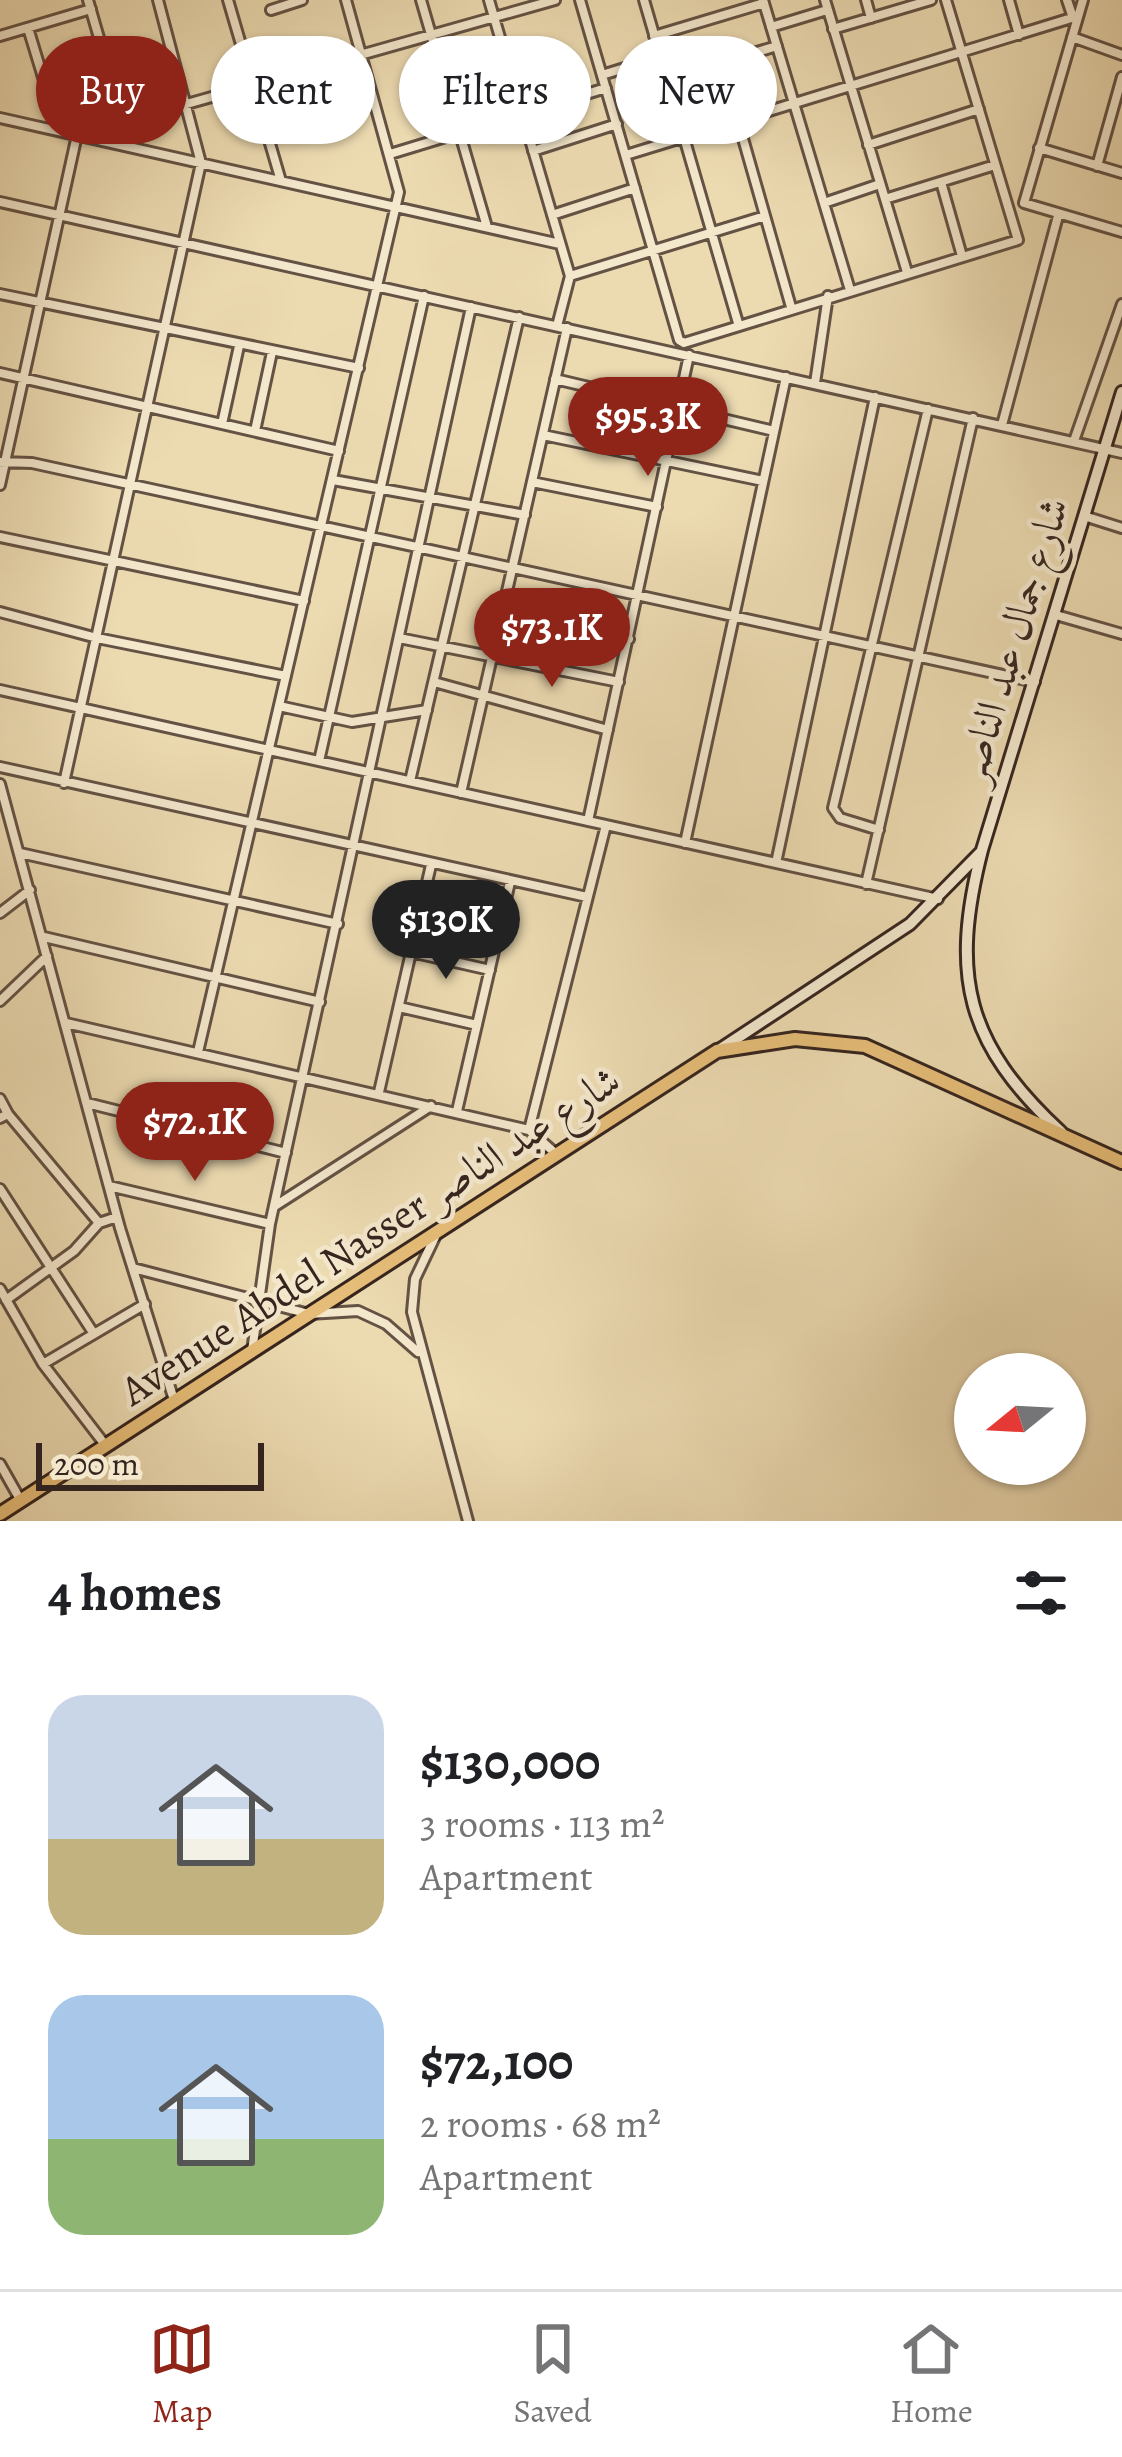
<!DOCTYPE html>
<meta charset="utf-8">
<style>
:root{--surface:#fff;--page:#f6f6f6;--text:#202124;--muted:#757577;--line:#e0e0e0;--accent:#8f2418}
body{margin:0;font-family:Alegreya,Amiri,serif;background:var(--page);color:var(--text);height:100vh;display:flex;flex-direction:column;font-size:45px;white-space:nowrap}
*{box-sizing:border-box;margin:0}
p{font-size:39px;color:var(--muted)}
.icon{flex:none;width:66px;height:66px;fill:none;stroke:currentColor;stroke-width:2;stroke-linecap:round;stroke-linejoin:round}
.map{position:relative;height:1521px;overflow:hidden}
.drawer{display:flex;flex-direction:column;background:var(--surface);flex:1}
.drawer>*{flex:none}
.hud{position:absolute;left:36px;top:36px;width:1050px;height:108px;display:flex;gap:24px}
.needle{width:78px;rotate:252deg}
.tools{position:absolute;left:954px;top:1353px;display:grid;gap:24px}
.tools a{display:grid;place-items:center;width:132px;height:132px;border-radius:50%;background:var(--surface);box-shadow:0 3px 9px #0004;font-size:60px}
.scale{position:absolute;left:36px;bottom:30px;width:228px;box-sizing:border-box;padding-left:12px;border:6px solid #36251f;border-top:0;font-size:33px;line-height:42px;white-space:nowrap;color:#36251f;-webkit-text-stroke:9px #f3e7cc;paint-order:stroke}
.price{position:absolute;translate:-50% -102px;padding:0 27px;border-radius:42px;background:var(--accent);color:#fff;font-size:39px;line-height:78px;filter:drop-shadow(0 3px 6px #0008)}
.price::after{content:'';position:absolute;left:50%;top:72px;width:36px;height:27px;margin-left:-18px;background:inherit;clip-path:polygon(0 0,100% 0,50% 100%)}
.price.current{background:#222;color:#fff}
ul{padding:0;list-style:none}
li{display:flex;align-items:center;gap:36px;height:300px;padding:0 48px}
li span{display:grid;place-items:center;flex:none;width:336px;height:240px;border-radius:36px;color:#555}
li>.icon{margin-inline-start:auto}
span .icon{width:144px;height:144px;fill:#fffc;stroke-width:1}
li b{font-size:51px}
h2{display:flex;justify-content:space-between;align-items:center;height:144px;padding:0 48px;font-size:51px}
.chip{padding:0 42px;border-radius:54px;background:var(--surface);box-shadow:0 3px 9px #0004;font-size:42px;line-height:108px}
.chip.current{background:var(--accent);color:#fff}
.menu{display:flex;justify-content:space-around;align-items:center;height:168px;border-top:3px solid var(--line);background:var(--surface);font-size:33px;color:var(--muted)}
.menu a{display:grid;justify-items:center;gap:6px}
.menu .current{color:var(--accent)}
.map>svg:first-child{display:block}
.lines{fill:none;stroke-linecap:round;stroke-linejoin:round}
.street-casing{stroke:#645244;stroke-width:14}
.secondary-casing{stroke:#36251f;stroke-width:16}
.primary-casing{stroke:#36251f;stroke-width:18}
.street{stroke:#f3e7cc;stroke-width:8}
.secondary{stroke:#f3e7cc;stroke-width:10}
.primary{stroke:#e6bd78;stroke-width:12}
.labels{text-anchor:middle;dominant-baseline:central;stroke-width:9;stroke-linejoin:round;paint-order:stroke}
.street-label{font-size:42px;fill:#36251f;stroke:#f3e7cc}
</style>
<div class="map">
<svg width="1122" height="1521" viewBox="0 0 1122 1521">
<rect width="100%" height="100%" fill="#ecdab1"/>
<filter id="stains"><feTurbulence type="fractalNoise" baseFrequency=".00167" numOctaves="4"/><feColorMatrix values="0 0 0 0 .2 0 0 0 0 .09 0 0 0 0 .02 0 0 0 .5 -.17"/></filter>
<radialGradient id="worn" r=".72"><stop offset=".6" stop-color="#630" stop-opacity="0"/><stop offset="1" stop-color="#630" stop-opacity=".3"/></radialGradient>
<g class="lines">
<defs>
<path id="street" d="M88,0L124,124
M228,0L281,181
M421,0L487,227
M489,0L570,276L557,326
M580,0L679,340L684,343L1018,240L946,0
M644,0L738,323
M763,0L850,290
M825,0L907,272
M866,0L871,18
M1009,0L1019,35
M1067,0L1073,18
M1083,0L1024,203L1122,232
M271,10L302,0
M771,27L827,10
M28,28L59,130
M833,29L931,0
M0,36L91,9
M654,36L764,3
M1072,37L1122,55
M602,75L660,57
M666,79L777,46
M0,118L560,244
M738,121L791,307
M868,145L979,109
M1039,148L1122,173
M533,151L617,124
M390,154L606,88
M626,155L1078,16
M1097,166L1122,77
M941,182L962,256
M885,199L995,165
M0,202L1122,453
M824,203L880,184
M552,215L635,188
M570,276L765,216
M0,294L359,368
M0,373L339,451
M555,379L774,431
M815,383L828,296
M222,424L239,346
M1002,425L1058,216
M255,431L272,352
M543,435L763,481
M1074,441L1122,304
M0,462L32,463L1035,682
M333,480L525,515
M532,482L657,507
M0,485L77,135L555,0
M1084,516L1122,528
M0,537L304,601
M503,611L629,639
M0,612L97,638L286,676
M1056,615L1122,634
M399,638L619,682
M434,682L608,730
M0,690L938,899
M279,706L352,722L427,710
M319,761L424,296
M0,767L587,897
M410,781L519,317
M64,783L201,163L158,0
M0,784L120,1228L174,1400
M461,793L567,328
M588,821L689,355
M879,830L840,818L833,808L928,409
M685,843L786,377
M20,853L338,924
M776,863L875,397
M866,884L973,418
M0,913L30,890
M44,937L320,1002
M411,952L490,970
M0,1001L47,956
M399,1007L477,1025
M66,1023L529,1130L555,1153
M198,1052L399,192L346,0
M379,1092L431,865
M0,1099L8,1114L0,1118
M87,1103L286,1153
M457,1111L510,882
M8,1114L99,1223L117,1217
M529,1130L606,825
M109,1186L270,1224
M0,1189L94,1334
M275,1206L431,1106
M435,1237L415,1279L412,1312L468,1521
M133,1268L309,1314L358,1311L386,1324L418,1352
M0,1289L43,1364L106,1446
M6,1300L74,1251L99,1223
M252,1351L270,1224L471,307
M43,1364L145,1304
M0,1464L21,1501"/>
<path id="secondary" d="M719,1050L910,924L980,853
M1061,1132C965,1043 950,975 982,850L1122,392"/>
<path id="primary" d="M0,1514L717,1051L795,1039L865,1046L1122,1162"/>
</defs>
<use href="#street" class="street-casing"/>
<use href="#secondary" class="secondary-casing"/>
<use href="#primary" class="primary-casing"/>
<use href="#street" class="street"/>
<use href="#secondary" class="secondary"/>
<use href="#primary" class="primary"/>
</g>
<g class="labels">
<g class="street-label">
<text transform="translate(1012 640) rotate(-73)">شارع جمال عبد الناصر</text>
<text transform="translate(370 1235) rotate(-33)">Avenue Abdel Nasser شارع عبد الناصر</text>
</g>
</g>
<rect width="100%" height="100%" filter="url(#stains)"/>
<rect width="100%" height="100%" fill="url(#worn)"/>
</svg>
<div class="tools">
<a><svg class="needle" viewBox="-14 -14 28 28"><path d="M0-13l5 13h-10z" fill="#e53935"/><path d="M0 13l5-13h-10z" fill="#757577"/></svg></a>
</div>
<div class="scale">200 m</div>
<b class="price" style="left:648px;top:479px">$95.3K</b>
<b class="price" style="left:552px;top:690px">$73.1K</b>
<b class="price current" style="left:446px;top:982px">$130K</b>
<b class="price" style="left:195px;top:1184px">$72.1K</b>
<div class="hud">
<a class="chip current">Buy</a>
<a class="chip">Rent</a>
<a class="chip">Filters</a>
<a class="chip">New</a>
</div>
</div>
<section class="drawer">
<h2>4 homes<svg class="icon" aria-label="filters" viewBox="0 0 24 24"><path d="M4 7h16M4 17h16"/><circle cx="9" cy="7" r="2"/><circle cx="15" cy="17" r="2"/></svg></h2>
<ul>
<li><span style="background:linear-gradient(#c9d6e8 60%,#c2b280 0)"><svg class="icon" aria-label="home" viewBox="0 0 24 24"><path d="M3 11l9-7 9 7M6 9v11h12V9"/></svg></span><div><b>$130,000</b><p>3 rooms · 113 m²</p><p>Apartment</p></div></li>
<li><span style="background:linear-gradient(#a9c7e8 60%,#8fb573 0)"><svg class="icon" aria-label="home" viewBox="0 0 24 24"><path d="M3 11l9-7 9 7M6 9v11h12V9"/></svg></span><div><b>$72,100</b><p>2 rooms · 68 m²</p><p>Apartment</p></div></li>
</ul>
</section>
<nav class="menu">
<a class="current"><svg class="icon" aria-label="map" viewBox="0 0 24 24"><path d="M3 6l6-2 6 2 6-2v14l-6 2-6-2-6 2zM9 4v14M15 6v14"/></svg>Map</a>
<a><svg class="icon" aria-label="saved" viewBox="0 0 24 24"><path d="M7 4h10v16l-5-4-5 4z"/></svg>Saved</a>
<a><svg class="icon" aria-label="home" viewBox="0 0 24 24"><path d="M3 11l9-7 9 7M6 9v11h12V9"/></svg>Home</a>
</nav>
